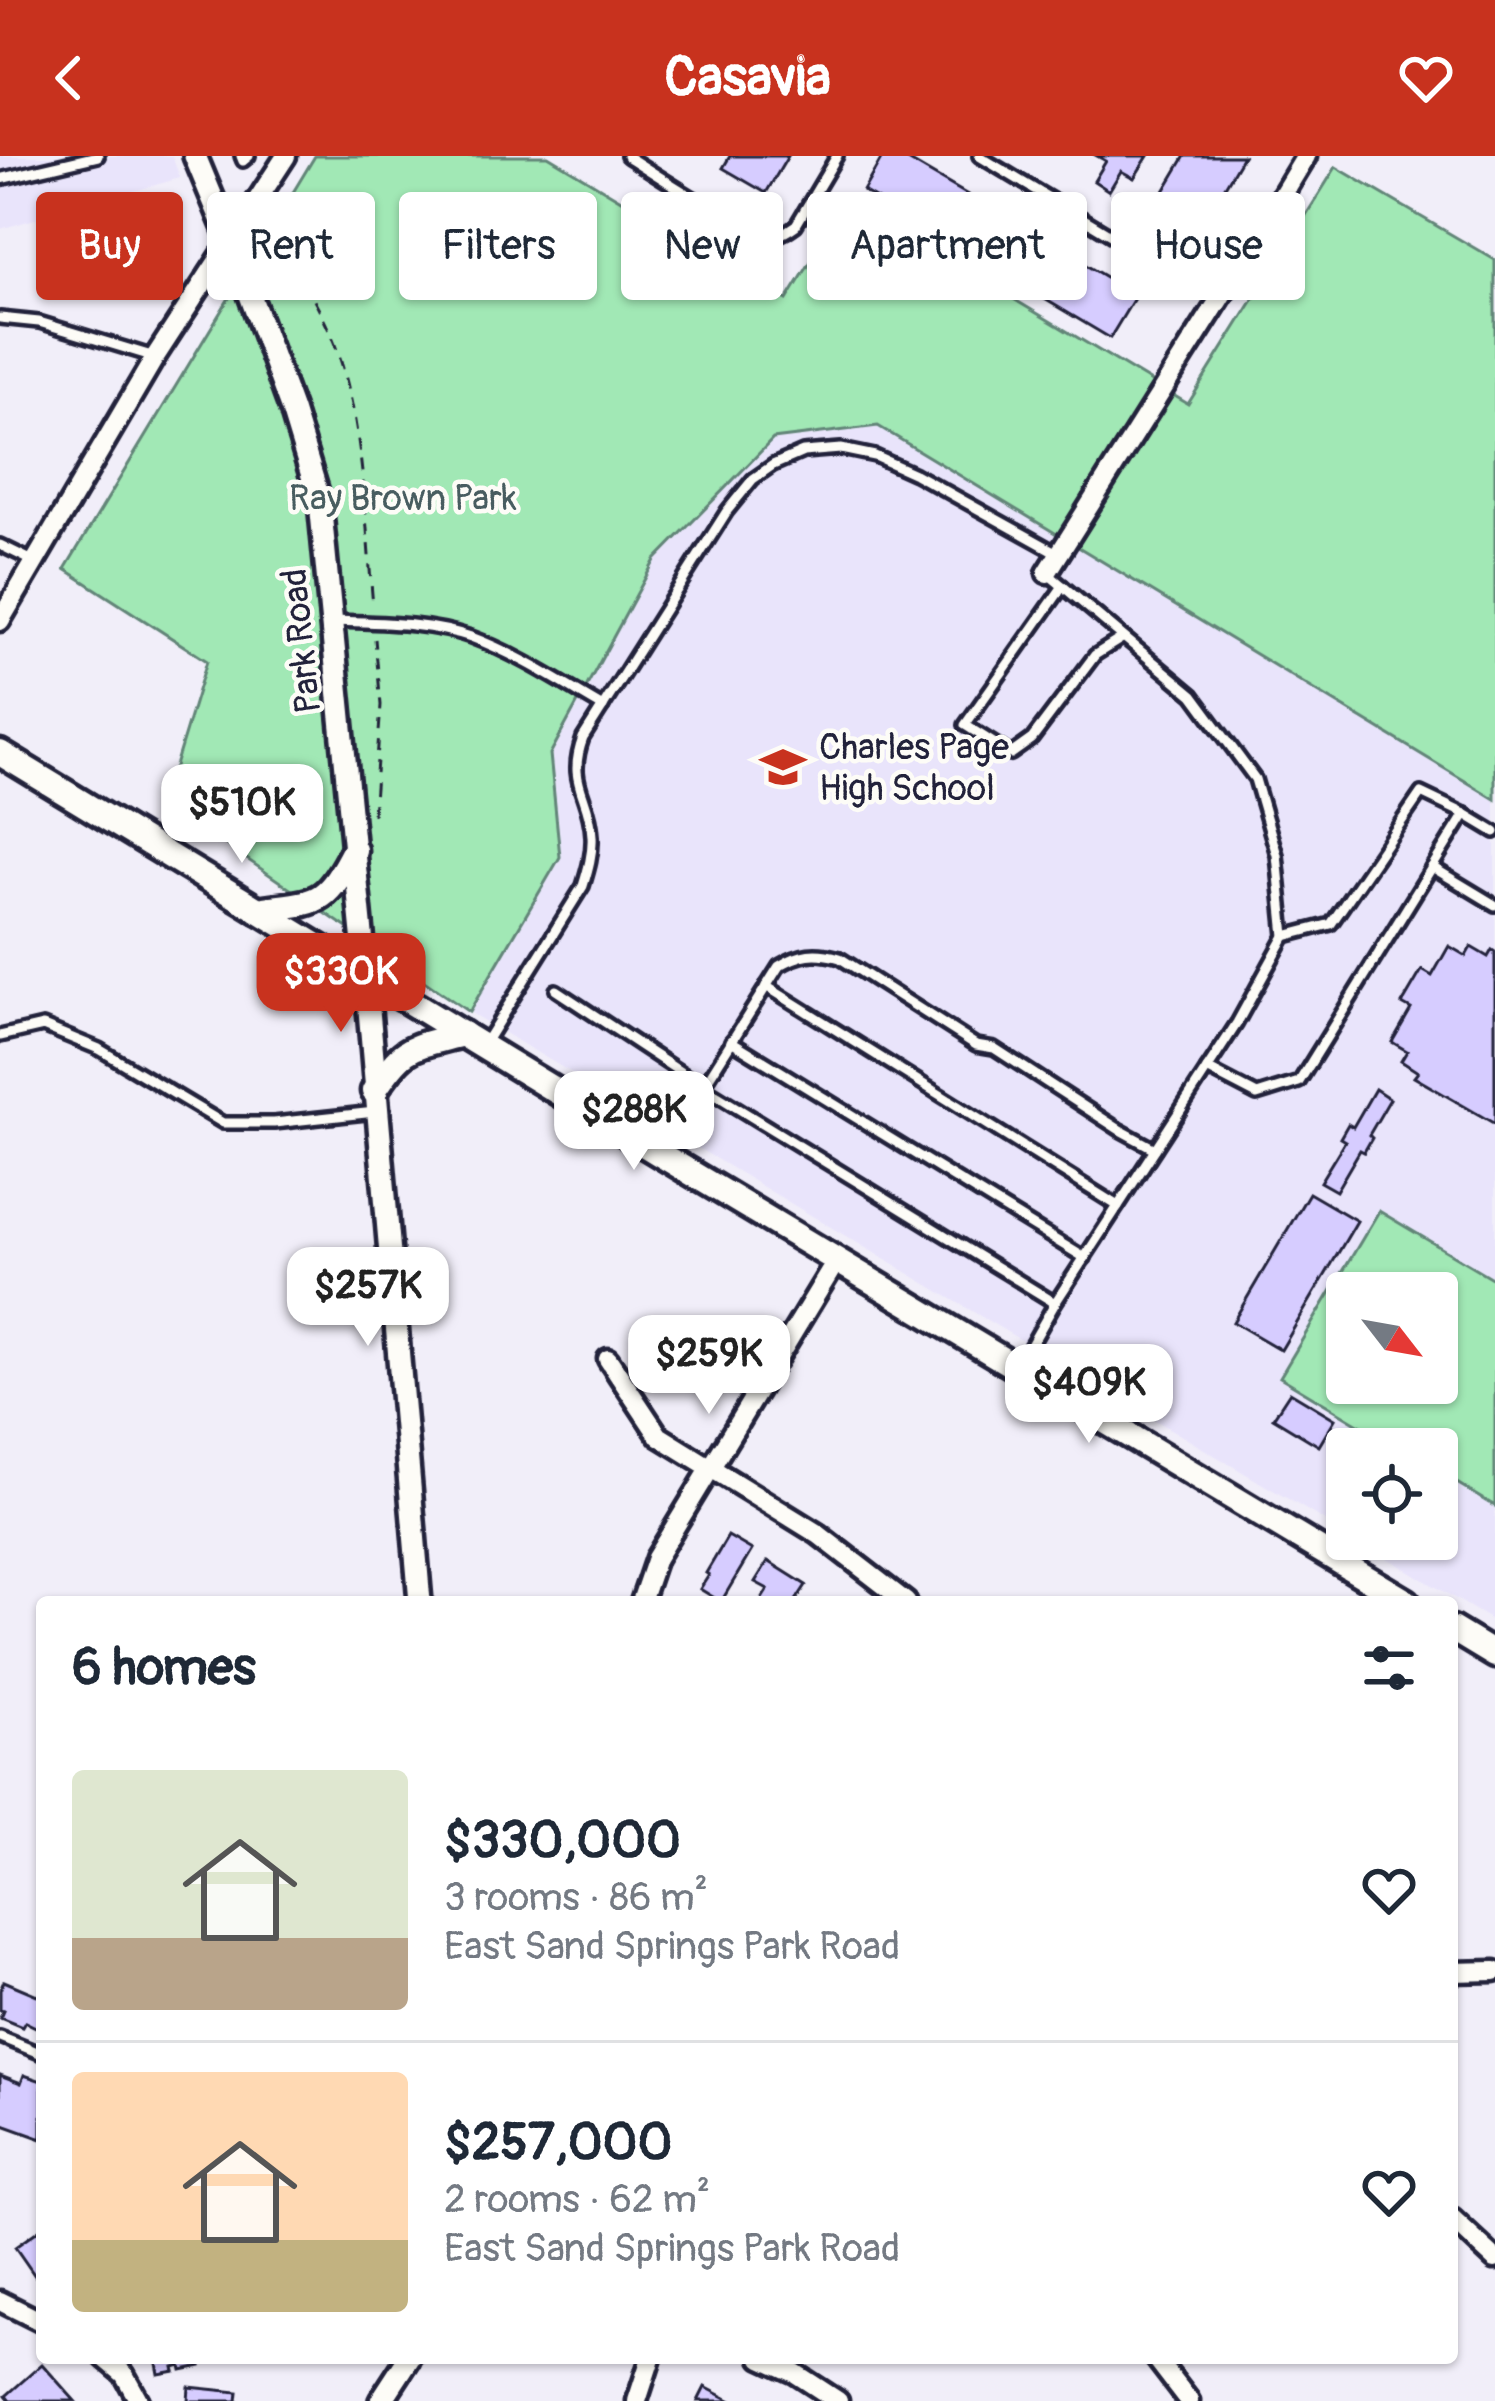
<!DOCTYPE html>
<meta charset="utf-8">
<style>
body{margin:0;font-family:Pangolin,sans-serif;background:#f2f2f3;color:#1f2937;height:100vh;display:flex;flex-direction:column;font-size:45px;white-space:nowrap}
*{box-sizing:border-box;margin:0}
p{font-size:39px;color:#747a83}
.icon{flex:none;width:66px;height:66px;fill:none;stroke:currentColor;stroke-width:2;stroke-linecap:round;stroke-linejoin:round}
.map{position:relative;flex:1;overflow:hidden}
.sheet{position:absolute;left:36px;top:1440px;width:1422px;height:768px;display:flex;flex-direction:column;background:#fff;border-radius:12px;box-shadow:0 3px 9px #0004}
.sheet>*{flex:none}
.hud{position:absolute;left:36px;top:36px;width:1425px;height:108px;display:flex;gap:24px}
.needle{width:78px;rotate:121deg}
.tools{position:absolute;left:1326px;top:1116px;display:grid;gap:24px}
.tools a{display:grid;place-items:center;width:132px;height:132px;border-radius:12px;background:#fff;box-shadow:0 3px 9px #0004;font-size:60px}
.price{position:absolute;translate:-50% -102px;padding:0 27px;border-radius:24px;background:#fff;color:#222;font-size:39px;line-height:78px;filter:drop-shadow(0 3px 6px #0008)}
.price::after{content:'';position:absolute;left:50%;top:72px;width:36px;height:27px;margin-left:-18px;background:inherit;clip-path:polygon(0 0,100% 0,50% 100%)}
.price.active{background:#c8321e;color:#fff}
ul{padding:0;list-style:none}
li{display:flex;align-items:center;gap:36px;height:300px;padding:0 36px}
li+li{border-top:3px solid #e0e1e3}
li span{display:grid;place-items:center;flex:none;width:336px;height:240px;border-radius:12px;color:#555}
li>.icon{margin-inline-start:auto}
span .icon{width:144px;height:144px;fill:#fffc;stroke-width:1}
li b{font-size:51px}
h2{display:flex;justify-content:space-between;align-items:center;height:144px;padding:0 36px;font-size:51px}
.chip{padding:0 42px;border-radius:12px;background:#fff;box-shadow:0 3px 9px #0004;font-size:42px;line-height:108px}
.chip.active{background:#c8321e;color:#fff}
header{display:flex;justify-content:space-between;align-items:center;height:156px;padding:0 36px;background:#c8321e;color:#fff;font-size:54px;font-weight:800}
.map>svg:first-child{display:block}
</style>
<header><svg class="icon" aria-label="back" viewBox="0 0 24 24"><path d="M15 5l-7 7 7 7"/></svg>Casavia<svg class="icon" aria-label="heart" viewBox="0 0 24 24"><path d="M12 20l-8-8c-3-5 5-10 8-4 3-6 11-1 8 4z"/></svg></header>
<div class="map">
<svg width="1495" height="2245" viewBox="0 0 1495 2245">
<rect width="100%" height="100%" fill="#f1eef9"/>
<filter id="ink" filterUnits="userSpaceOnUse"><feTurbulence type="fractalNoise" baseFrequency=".00833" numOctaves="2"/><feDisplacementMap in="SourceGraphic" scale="24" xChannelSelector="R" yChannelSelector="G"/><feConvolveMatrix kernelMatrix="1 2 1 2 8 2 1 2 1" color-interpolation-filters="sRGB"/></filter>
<g filter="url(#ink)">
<g fill="#e9e4fb" fill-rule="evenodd">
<polygon points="0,0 172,0 180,22 0,73"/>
<path d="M877,270l618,373v823l-140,-83h82v-90h-90v85l-878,-522 91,-155 -10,-103 105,-194 118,-121zM1347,1137h90v90h-90z"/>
</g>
<g fill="#a1e8b5" stroke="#628578" stroke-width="3" fill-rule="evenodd">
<polygon points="315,0 548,0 787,144 849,44 1188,248 1336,11 1495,104 1495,643 878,270 773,283 655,404 550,598 560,701 469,856 164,646 207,505 65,413"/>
<path d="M1379,1055l116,69v226l-58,-35v-22h-37l-120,-72zM1347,1137h90v90h-90z"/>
</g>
<g fill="#d6ccff" stroke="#22223b" stroke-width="3">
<polygon points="730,0 788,0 766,37 723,12"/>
<polygon points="883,0 901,0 1002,59 977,102 863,35"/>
<polygon points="1097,0 1148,0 1134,22 1121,15 1109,35 1094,25 1106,5"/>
<polygon points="1185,0 1243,0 1194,83 1151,57"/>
<polygon points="1022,71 1136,139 1110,182 996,114"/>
<polygon points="1449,790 1466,800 1471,791 1488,801 1492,794 1495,796 1495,968 1414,921 1418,916 1401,905 1407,895 1392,886 1411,853 1402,848 1422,814 1432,820"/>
<polygon points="1375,933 1390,943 1369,979 1372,982 1364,996 1360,994 1336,1035 1320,1026 1345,985 1340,982 1348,968 1353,971"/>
<polygon points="1309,1037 1357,1065 1281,1194 1233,1166"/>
<polygon points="1290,1236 1335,1263 1319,1290 1273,1262"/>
<polygon points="728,1380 752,1394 721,1446 700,1433 709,1419 706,1417"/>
<polygon points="768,1405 806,1429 795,1446 760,1446 768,1433 755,1426"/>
<polygon points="4,1825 42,1841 42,1874 25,1866 22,1871 0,1862 3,1855 0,1854 0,1834"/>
<polygon points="0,1919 21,1927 24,1919 42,1925 42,1983 0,1968"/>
<polygon points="42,2072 42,2130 15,2091"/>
<polygon points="156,2202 199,2202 201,2210 182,2214 181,2209 174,2211 175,2215 159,2218"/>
<polygon points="42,2208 75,2245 10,2245 6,2240"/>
<polygon points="189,2231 238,2236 237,2245 188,2245"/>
<polygon points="705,2231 732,2245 698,2245"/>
</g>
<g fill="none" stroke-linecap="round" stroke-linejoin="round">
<g stroke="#22223b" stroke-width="18">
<g id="service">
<polyline points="241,0 243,5 249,0"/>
<path d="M627,0c22,14 124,81 143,81 9,0 19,-7 26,-12l41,-69"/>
<polyline points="979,0 1219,144"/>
<polyline points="0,23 98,0"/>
<polyline points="0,162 39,166 155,201"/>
<polyline points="0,389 35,406"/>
<polyline points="1063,430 965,569 1011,598 1032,583 1095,499 1122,482"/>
<path d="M333,465c46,2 94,1 138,16 46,17 89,45 132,70"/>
<polyline points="1465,658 1495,676"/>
<polyline points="1432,711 1495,749"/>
<polyline points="766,830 1118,1050"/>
<polyline points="556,834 703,931 660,995"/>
<polyline points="0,880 43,870 99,893 223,967 274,967 375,956"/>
<polyline points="731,885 1085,1102"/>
<path d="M483,890l100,-160c5,-16 10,-33 9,-50 -2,-42 -26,-52 -9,-98l144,-227 26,-32 20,-14 30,-13 38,-3 34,7 40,18 144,80"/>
<polyline points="1207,913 1257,939 1299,926 1465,658 1421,637 1331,768 1285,780"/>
<path d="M1055,1147l-352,-216 76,-121c22,-13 36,-15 61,-8l136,87 18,3 126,82 35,19"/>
<polyline points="1018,1212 1055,1147 1237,867 1285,780 1277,699 1255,623 1193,539 1047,417"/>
<polyline points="0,1881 42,1898"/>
</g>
</g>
<g stroke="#22223b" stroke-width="27">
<g id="minor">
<polyline points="1047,417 1219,144 1306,0"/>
<polyline points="0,465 155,201 286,0"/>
<polyline points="608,1203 659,1280 818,1378 906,1446"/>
<polyline points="641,1446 656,1402 837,1104"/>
<polyline points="1452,1816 1495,1815"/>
<polyline points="1452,2063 1495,2103"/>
<polyline points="0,2145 42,2166"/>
<polyline points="105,2202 124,2218 139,2245"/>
<polyline points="762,2202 795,2217 838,2245"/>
<polyline points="1156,2202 1189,2245"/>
<polyline points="637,2245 651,2202"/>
</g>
</g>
<g stroke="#22223b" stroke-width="30">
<g id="tertiary">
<polyline points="195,0 231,87 292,254 320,346 366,819 420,1446"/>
<polyline points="381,2245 409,2202"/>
</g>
</g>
<g stroke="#22223b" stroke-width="33">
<g id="secondary">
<polyline points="0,597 658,997 1407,1446"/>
<path d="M258,754c60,-9 66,-2 96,-60"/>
<path d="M374,935c31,-47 36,-43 89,-57"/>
<polyline points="1452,1473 1495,1499"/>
</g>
</g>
<g stroke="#22223b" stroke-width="3" stroke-dasharray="12 9" stroke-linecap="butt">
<path d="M293,108c19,32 38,64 49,101 22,71 24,165 31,241"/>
<polyline points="373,659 381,549 375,483"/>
</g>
<use href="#service" stroke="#fdfcf7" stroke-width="9"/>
<use href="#minor" stroke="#fdfcf7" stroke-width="18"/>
<use href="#tertiary" stroke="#fdfcf7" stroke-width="21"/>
<use href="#secondary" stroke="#fdfcf7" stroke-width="24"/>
</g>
</g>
<defs>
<g id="school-bare" transform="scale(3.6)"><path d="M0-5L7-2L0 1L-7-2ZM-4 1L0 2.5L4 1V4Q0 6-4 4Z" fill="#c8321e" stroke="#fdfcf7" stroke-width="2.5" paint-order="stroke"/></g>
</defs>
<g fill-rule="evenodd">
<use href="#school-bare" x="783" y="611"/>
</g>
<g text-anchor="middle" stroke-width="9" stroke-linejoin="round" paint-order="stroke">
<g font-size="36" fill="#485d60" stroke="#fdfcf7">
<text x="403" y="354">Ray Brown Park</text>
</g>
<g font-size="36" fill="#22223b" stroke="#fdfcf7">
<text transform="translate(300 485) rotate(-96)" y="13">Park Road</text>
</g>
<g font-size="36" fill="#22223b" stroke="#fdfcf7" text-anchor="start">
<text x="819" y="603">Charles Page<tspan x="819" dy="41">High School</tspan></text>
</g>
</g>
</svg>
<div class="tools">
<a><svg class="needle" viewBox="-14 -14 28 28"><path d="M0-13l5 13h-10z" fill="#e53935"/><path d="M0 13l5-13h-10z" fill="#747a83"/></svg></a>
<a><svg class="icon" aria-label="locate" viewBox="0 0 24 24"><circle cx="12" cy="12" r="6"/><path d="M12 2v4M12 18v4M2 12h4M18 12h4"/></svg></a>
</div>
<b class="price" style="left:242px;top:710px">$510K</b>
<b class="price active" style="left:341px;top:879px">$330K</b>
<b class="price" style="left:634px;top:1017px">$288K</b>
<b class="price" style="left:368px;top:1193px">$257K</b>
<b class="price" style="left:709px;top:1261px">$259K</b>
<b class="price" style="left:1089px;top:1290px">$409K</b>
<div class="hud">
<a class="chip active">Buy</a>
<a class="chip">Rent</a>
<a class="chip">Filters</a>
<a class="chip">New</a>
<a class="chip">Apartment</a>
<a class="chip">House</a>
</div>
<section class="sheet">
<h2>6 homes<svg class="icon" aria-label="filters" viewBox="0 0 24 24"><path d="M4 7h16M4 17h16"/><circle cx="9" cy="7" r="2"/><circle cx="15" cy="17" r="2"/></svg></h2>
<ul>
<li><span style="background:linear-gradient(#dfe7d0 70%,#b9a48a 0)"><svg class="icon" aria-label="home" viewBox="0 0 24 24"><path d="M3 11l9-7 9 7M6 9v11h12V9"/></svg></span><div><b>$330,000</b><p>3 rooms · 86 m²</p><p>East Sand Springs Park Road</p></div><svg class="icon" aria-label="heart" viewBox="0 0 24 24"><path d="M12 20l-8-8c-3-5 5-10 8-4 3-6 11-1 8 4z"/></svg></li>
<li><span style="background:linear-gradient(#ffd9b3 70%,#c2b280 0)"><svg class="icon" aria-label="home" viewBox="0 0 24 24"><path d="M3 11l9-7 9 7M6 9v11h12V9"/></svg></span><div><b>$257,000</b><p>2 rooms · 62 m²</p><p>East Sand Springs Park Road</p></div><svg class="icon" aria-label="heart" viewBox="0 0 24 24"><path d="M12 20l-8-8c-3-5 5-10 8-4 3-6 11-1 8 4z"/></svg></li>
</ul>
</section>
</div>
